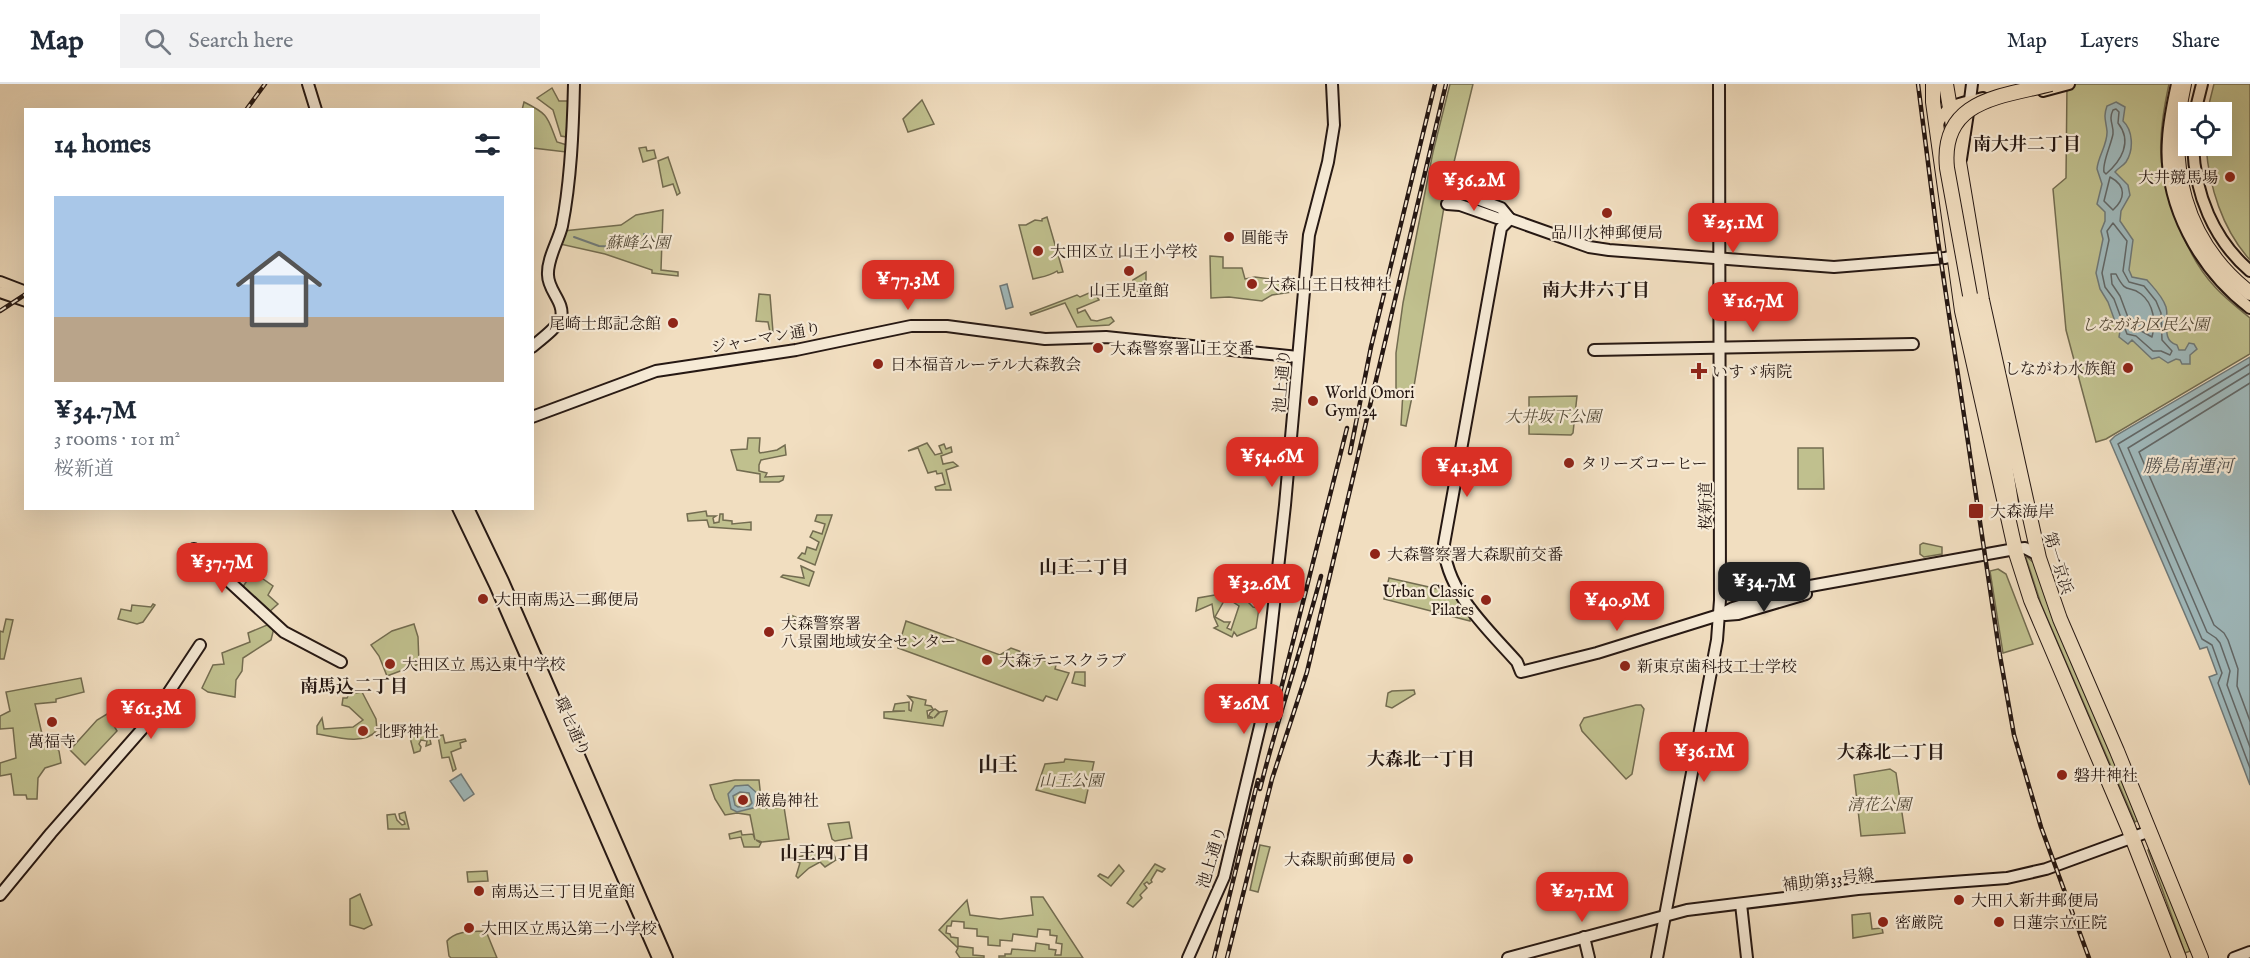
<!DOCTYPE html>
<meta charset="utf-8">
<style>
body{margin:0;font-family:"IM FELL English","Noto Serif JP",serif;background:#f2f2f3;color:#1f2937;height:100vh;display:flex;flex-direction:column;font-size:22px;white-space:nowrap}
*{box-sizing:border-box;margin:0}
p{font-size:20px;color:#747a83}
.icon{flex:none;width:33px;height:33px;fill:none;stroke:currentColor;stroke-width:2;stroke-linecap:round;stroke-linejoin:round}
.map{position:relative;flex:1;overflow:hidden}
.sheet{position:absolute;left:24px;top:24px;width:510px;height:402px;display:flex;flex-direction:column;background:#fff;border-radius:0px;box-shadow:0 6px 24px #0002}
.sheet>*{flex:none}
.fabs{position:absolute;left:2178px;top:18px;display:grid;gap:12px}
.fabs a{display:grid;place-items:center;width:54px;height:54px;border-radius:0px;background:#fff;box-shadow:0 6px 24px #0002;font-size:30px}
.price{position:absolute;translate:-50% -51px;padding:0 14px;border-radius:12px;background:#d93025;color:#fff;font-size:20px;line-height:39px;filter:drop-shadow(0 2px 3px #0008)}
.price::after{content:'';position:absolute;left:50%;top:36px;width:18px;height:14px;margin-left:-9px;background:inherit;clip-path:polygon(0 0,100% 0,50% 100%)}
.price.current{background:#222;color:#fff}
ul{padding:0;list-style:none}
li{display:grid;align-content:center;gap:12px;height:318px;padding:0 30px}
li span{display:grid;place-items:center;height:186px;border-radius:0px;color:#555}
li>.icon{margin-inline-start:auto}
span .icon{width:108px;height:108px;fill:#fffc;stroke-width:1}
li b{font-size:26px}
h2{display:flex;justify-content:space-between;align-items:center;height:72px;padding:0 30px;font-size:26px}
header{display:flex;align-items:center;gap:36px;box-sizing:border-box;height:84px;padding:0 30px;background:#fff;border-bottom:2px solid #e0e1e3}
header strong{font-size:28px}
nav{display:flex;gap:33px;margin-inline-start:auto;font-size:21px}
.search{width:420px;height:54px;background:#f2f2f3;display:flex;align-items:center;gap:15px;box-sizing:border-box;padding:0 21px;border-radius:0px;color:#747a83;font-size:22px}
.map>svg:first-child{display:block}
</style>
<header>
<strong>Map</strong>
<div class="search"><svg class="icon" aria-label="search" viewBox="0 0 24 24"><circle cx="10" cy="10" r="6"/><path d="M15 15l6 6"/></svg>Search here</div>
<nav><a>Map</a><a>Layers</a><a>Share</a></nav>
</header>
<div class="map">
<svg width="2250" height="874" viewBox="0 0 2250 874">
<rect width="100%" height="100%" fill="#f1dec0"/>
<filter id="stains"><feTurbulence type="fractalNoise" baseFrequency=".00333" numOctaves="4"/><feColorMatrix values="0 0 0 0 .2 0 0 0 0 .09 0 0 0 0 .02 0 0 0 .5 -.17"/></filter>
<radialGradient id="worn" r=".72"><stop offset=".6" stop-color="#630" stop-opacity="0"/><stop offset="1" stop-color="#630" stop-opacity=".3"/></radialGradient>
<g fill="#c0c08e" stroke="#736c50" stroke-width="1.5" fill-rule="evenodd">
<polygon points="1450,0 1473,0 1446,111 1413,308 1406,342 1401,341 1403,307 1396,305 1396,269 1403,219 1433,68"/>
<path d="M2067,0h102c-13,60 -12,87 11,144 8,21 20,43 35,59 11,12 23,21 35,31v36l-144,85 -10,3 -30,-112 -13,-141 13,-11z"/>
<path d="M2214,0h36v176c-28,-31 -41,-74 -44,-114h16v-34h-15z"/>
<polygon points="552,4 559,17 569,17 567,53 561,52 553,26 537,14"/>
<polygon points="922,16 934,40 908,48 903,35"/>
<path d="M524,18c26,13 23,15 33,40l10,3 -1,7 -33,-4 -1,-38h-10z"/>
<polygon points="646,63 647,67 654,66 656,74 643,78 639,64"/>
<polygon points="668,73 680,109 677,111 673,100 663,103 658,77"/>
<polygon points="663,126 661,186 678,188 678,192 652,189 652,186 605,170 560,160 563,147 621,141 636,131"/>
<path d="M1047,133l16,55 -5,1 -1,-2c-7,5 -16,6 -24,8l-14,-54h7l9,-5 7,1v-2z"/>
<polygon points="1210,172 1223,173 1223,184 1242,184 1245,195 1255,193 1277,196 1279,200 1283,198 1290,200 1291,208 1272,211 1262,217 1229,213 1211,214"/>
<polygon points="1146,188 1146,207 1134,208 1133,196"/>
<polygon points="1089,209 1095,210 1099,216 1077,225 1078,229 1085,226 1091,236 1097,237 1111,233 1114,237 1109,241 1077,243 1065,219 1031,231 1030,229 1077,211 1080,213"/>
<polygon points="759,210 770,211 773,248 770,248 768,238 756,237"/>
<polygon points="1577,312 1573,349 1571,351 1529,350 1529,313"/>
<polygon points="748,354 760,354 759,367 760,369 777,366 785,361 786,371 761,376 759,381 759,387 767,389 765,393 784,392 783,396 779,398 760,398 760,390 737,386 731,366 747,365"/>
<polygon points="927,359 935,371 942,369 939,362 944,360 946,365 951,363 952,368 941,372 943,380 953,378 958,382 946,386 951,406 936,406 935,403 945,400 942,389 937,390 936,387 928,389 918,364 908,367"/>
<polygon points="1798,364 1823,364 1824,405 1798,405"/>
<polygon points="706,427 707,432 716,432 713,434 714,439 719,438 720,430 723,430 723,436 732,437 732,440 751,438 751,446 709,443 707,436 688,437 687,430"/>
<polygon points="817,431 832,431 815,481 798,474 802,469 805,470 807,463 816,466 819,458 810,453 813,447 822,450 825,440 815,437"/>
<polygon points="1923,459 1942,463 1942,470 1924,473 1920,470 1920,461"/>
<polygon points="2027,473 2035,480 2139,736 2135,738 2041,520 2026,474"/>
<polygon points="801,482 814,488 809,502 781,493 783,491 804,494"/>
<polygon points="1998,485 2006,490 2033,560 2003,569 1990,487"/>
<polygon points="253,488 273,502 268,511 278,520 269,528 242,504"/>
<polygon points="1389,494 1451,508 1470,534 1470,537 1384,515"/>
<path d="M1243,500l6,5 -2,12 6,6 6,1 -3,20 -19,8 -3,-4 -2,5 -18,-9 4,-2 -4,-9 -2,-13 -16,7 2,-13 34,-6 -1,2zM1230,512v4l9,6 -8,24 -4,-2 3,-6h-6l-9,-5 9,-16h3z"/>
<polygon points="153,520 155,521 143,538 137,540 118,535 121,525 131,527 132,521 151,523"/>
<polygon points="788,530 806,537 801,544 798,540 786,539"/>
<polygon points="6,535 13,536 4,575 0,575 0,547 3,548"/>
<polygon points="906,537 1000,571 1011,564 1056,581 1055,585 1069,589 1057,616 1046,612 1043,617 898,564"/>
<polygon points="414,540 418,553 419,580 387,592 379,572 371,561 392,547"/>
<polygon points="267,541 274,544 271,556 243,574 242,587 236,596 235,613 208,608 202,604 213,581 224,580 222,569 250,558 248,549"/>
<polygon points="1075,588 1085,588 1085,602 1072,599"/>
<polygon points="81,594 84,608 56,615 56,618 35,620 42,650 59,667 61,679 45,684 38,694 37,715 27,715 26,711 14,711 11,690 0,692 0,679 16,674 13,644 0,645 0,632 10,627 6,608"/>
<polygon points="1414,606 1415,610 1392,624 1386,622 1388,609 1392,607"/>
<path d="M362,608l14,27 1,11c-12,16 -42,7 -60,4v-8l5,-8 2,11 29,-2 10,-7 -14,-13 -7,-2 1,-7h4l2,-4z"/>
<polygon points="908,612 926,616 925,621 931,622 933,625 927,627 928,634 933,634 929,632 930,629 935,625 939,628 934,634 940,628 947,627 943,642 884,634 884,628 905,627 893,627 895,620 909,618 909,626 911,627 913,618"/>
<polygon points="1636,621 1641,621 1644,625 1632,690 1626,695 1582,647 1580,641 1584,634"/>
<polygon points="107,630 117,647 85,681 70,666 97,636"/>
<polygon points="427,642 431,660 426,662 427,657 421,656 419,660 421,663 420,667 414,669 408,646"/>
<polygon points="443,651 445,659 465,655 466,657 460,659 461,664 451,668 456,685 453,687 449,673 442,674 438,652"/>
<polygon points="1065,675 1094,678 1085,719 1036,706 1045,680 1064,678"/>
<polygon points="1890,685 1896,689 1905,749 1861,752 1854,691"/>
<polygon points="735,696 759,696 762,724 784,723 789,755 762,758 756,756 761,759 759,763 744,763 741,753 730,755 729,750 741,747 742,751 753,750 755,756 750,731 737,729 725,731 715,715 710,701"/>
<polygon points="405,728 409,745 388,745 387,731 395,730 397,736 402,741 405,740 404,737 400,735 399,730"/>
<polygon points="849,738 852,754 835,757 832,755 828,740"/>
<polygon points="1260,761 1270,763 1258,808 1250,806"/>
<polygon points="2152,764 2190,867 2185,869 2148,766"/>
<polygon points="832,765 836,776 825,783 820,778 809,784 798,794 796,792 800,779 790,775"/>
<polygon points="1155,780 1165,785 1162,788 1157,786 1151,796 1152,798 1149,800 1147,798 1144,800 1147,804 1140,811 1142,814 1133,823 1127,819"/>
<polygon points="1119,781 1124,787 1111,802 1098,792 1100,790 1108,794"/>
<polygon points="487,787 488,797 468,798 467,788"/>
<polygon points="360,810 372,841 364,845 350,841 350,815"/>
<polygon points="1031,813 1043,813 1083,874 999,874 999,872 1005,872 1005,870 1011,870 1012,865 1035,867 1036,859 1049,861 1049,865 1056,866 1055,871 1061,871 1062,860 1056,859 1057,852 1050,851 1050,846 1038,845 1037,853 1013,850 1012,857 1000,856 1000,862 988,861 988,853 977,852 977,845 964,844 964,838 952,837 951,842 947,842 946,849 950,850 951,853 958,854 958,862 973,864 973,871 984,872 984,874 960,874 956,868 958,864 939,846 967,816 970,831 1000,835 1033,831"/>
<polygon points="1870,829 1872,845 1882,844 1883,849 1853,854 1852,831"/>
<path d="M486,847l11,27h-46l-2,-2 -2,-15c9,-11 26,-9 39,-10z"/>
</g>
<g fill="#9fb9bc" stroke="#6f7978" stroke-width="1.5" fill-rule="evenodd">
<path d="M2116,18l9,5 -2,14c10,9 11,29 3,41 -3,4 -8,6 -11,10l13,13 2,10 -9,16 -1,10 13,19 -4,30 3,7 15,3c7,8 16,17 19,27 4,14 -6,33 11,38l2,5h6l4,-7 5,1 3,5 -7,6v9h-8l-2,-4 -4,-1 -8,4 -9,-6 -7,2 -20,-19 -4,4 -9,-7 1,-6 -3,-4 -9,-25 -8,-13 -4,-16 7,-34 -2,-8 4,-10v-9l-8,-8 5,-20 -5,-15c1,-13 11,-25 10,-38 -1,-10 -4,-14 0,-25z"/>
<polygon points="1007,200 1013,223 1006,225 1000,202"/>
<polygon points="2250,273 2250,701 2209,593 2217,590 2207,563 2200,565 2110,357 2115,352"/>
<polygon points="461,690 474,710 464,717 450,697"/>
<path d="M748,701l10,9 1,10 -6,4 -16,4 -6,-3 -3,-15 7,-8zM740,708l9,1 3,10 -3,3 -11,1 -3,-2 -2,-9z"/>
</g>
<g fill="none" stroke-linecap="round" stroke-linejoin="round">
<g stroke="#626868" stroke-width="1.5">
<path d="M2116,25l3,3 -1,11c15,19 3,38 -12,51l-2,-2c-2,-9 7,-27 9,-38 1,-9 -5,-14 0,-24z"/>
<path d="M2110,93c17,9 15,22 3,33l-9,-9z"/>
<polygon points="2113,139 2127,157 2123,187 2129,198 2144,202 2156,217 2161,229 2162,256 2172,267 2170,271 2161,267 2153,267 2136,252 2127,250 2114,215 2105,203 2102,189 2109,156 2107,147"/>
<path d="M2111,190h5c11,22 12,10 25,20 13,10 15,29 11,43l-18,-10 -5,-7 -9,-24 -8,-12z"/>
<polyline points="2250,280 2118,360 2202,555 2212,561 2222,589 2218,599 2250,684"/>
<polyline points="2250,289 2128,364 2207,548 2216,554 2220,559 2230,587 2227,601 2250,663"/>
<polyline points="2250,299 2139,368 2214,541 2224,549 2228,556 2238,585 2237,602 2250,637"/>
</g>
<g stroke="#6f7978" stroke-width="2">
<polyline points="574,153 599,162 618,163"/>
<polyline points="628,162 635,158 636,161 644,159 648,150 644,150"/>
</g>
<g stroke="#261813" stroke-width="14">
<g id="secondary">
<polyline points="308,0 316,26"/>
<polyline points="1969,24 1972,0"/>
<polyline points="1451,105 1501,124 1510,135"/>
<polyline points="1447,120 1460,121 1497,134 1510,135 1589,163 1609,166 1834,183 1945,174 1960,170"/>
<path d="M1510,135l-9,9 -57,316c1,47 44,85 73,118l4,10 76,-19 122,-38 14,-7 66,-20 216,-39 10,-1 13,7"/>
<path d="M532,263c7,-6 27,-21 29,-29 4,-16 -13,-27 -13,-43 -1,-16 10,-33 14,-49 9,-46 11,-95 12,-142"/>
<polyline points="1594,266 1913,260"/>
<polyline points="532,333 656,287 796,266 911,242 947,242 1045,255 1106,253 1298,273"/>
<polyline points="194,465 284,548 341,578"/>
<polyline points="1725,531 1738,530 1806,510"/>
<polyline points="0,811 51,749 151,635 200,561"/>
<polyline points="1741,820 1747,874"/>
<polyline points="1584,853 1589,874"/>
<polyline points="1188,874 1224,793 1261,638 1285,421 1309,151 1328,78 1334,41 1332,0"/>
<polyline points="1508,874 1687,826 1858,805 2007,794 2046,785 2150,747"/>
<polyline points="1657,874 1717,556 1720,516 1719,0"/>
<polyline points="2234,874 2250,868"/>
</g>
</g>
<g stroke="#261813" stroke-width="14">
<g id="primary">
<path d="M2177,0c-4,18 -8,36 -9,55 -5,65 31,130 82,169"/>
<polyline points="2043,7 2069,0"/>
<polyline points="2195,28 2202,0"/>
<path d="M1937,43c8,-25 24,-23 46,-29"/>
<path d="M2193,62c2,48 20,93 57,125"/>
<polyline points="1961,75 1968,29"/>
<polyline points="0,198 26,208"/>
<polyline points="0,208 26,217"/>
<polyline points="458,424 495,501 658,874"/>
<polyline points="468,424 503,497 667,874"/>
</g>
</g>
<g stroke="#261813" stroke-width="16">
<g id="highway">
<polyline points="1933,0 1933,18 1962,227 2016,469 2031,516 2128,743 2179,874"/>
<polyline points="1946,0 1982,216 2039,474 2060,535 2117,667 2201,874"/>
<path d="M2184,0c-18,80 -1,157 66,209"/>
<polyline points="1970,211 1988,301"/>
<polyline points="1988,294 1996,324 2012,425"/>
</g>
</g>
<use href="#secondary" stroke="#f6ead6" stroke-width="10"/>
<use href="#primary" stroke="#f1dec0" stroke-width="10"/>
<use href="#highway" stroke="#f1dec0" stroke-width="14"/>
<g stroke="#261813" stroke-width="4.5">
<g id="rail">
<polyline points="1918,0 1938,157 2000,572 2014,651 2041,743 2089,874"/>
<polyline points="246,26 265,0"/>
<polyline points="0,227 26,210"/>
<polyline points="1350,369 1371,263 1435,0"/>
<polyline points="1280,609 1347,344"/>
<path d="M1260,705c18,-72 42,-142 61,-213"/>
<polyline points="1214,874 1258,696"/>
<polyline points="1227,874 1272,695 1307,588 1446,0"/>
</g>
</g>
<use href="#rail" stroke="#f6ead6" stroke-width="2" stroke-dasharray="7" stroke-linecap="butt"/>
<g stroke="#261813" stroke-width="16" stroke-linecap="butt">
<path id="highway-bridge" d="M1970,211l-23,-127c-7,-69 54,-71 104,-84"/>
</g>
<use href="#highway-bridge" stroke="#f1dec0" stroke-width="14"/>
</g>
<g fill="#8f2418" stroke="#f6ead6" stroke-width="2">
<circle cx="2230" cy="93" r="6"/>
<circle cx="1607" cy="129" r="6"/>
<circle cx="1229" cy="153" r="6"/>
<circle cx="1038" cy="167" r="6"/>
<circle cx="1129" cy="187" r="6"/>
<circle cx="1252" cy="200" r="6"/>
<circle cx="673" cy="239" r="6"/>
<circle cx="1098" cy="264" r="6"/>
<circle cx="878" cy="280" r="6"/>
<circle cx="2128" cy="284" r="6"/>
<path d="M1696 278h6v6h6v6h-6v6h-6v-6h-6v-6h6z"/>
<circle cx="1313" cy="317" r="6"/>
<circle cx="1569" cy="379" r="6"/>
<rect x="1968" y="419" width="16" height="16" rx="3"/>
<circle cx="1375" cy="470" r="6"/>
<circle cx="483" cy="515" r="6"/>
<circle cx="1486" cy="516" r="6"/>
<circle cx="769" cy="548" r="6"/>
<circle cx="987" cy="576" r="6"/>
<circle cx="390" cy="580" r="6"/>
<circle cx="1625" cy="582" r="6"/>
<circle cx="52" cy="638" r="6"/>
<circle cx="363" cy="647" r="6"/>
<circle cx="2062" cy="691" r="6"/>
<circle cx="743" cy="716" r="6"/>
<circle cx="1408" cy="775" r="6"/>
<circle cx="479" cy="807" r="6"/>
<circle cx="1959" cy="816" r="6"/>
<circle cx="1883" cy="838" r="6"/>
<circle cx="1999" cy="838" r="6"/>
<circle cx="469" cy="844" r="6"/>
</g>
<g text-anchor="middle" stroke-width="4.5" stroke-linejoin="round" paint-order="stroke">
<g font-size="16" fill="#261813" stroke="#f6ead6" text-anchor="start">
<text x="2218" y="99" text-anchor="end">大井競馬場</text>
<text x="1607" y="154" text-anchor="middle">品川水神郵便局</text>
<text x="1241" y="159">圓能寺</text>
<text x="1050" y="173">大田区立 山王小学校</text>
<text x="1264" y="206">大森山王日枝神社</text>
<text x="1129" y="212" text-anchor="middle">山王児童館</text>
<text x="661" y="245" text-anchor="end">尾崎士郎記念館</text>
<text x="1110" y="270">大森警察署山王交番</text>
<text x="890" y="286">日本福音ルーテル大森教会</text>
<text x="2116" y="290" text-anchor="end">しながわ水族館</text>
<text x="1712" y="293">いすゞ病院</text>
<text x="1325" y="314">World Omori<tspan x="1325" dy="18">Gym 24</tspan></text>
<text x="1581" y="385">タリーズコーヒー</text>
<text x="1990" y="433">大森海岸</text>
<text x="1387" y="476">大森警察署大森駅前交番</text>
<text x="1474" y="513" text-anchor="end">Urban Classic<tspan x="1474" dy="18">Pilates</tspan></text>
<text x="495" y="521">大田南馬込二郵便局</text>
<text x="781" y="545">大森警察署<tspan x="781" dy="18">八景園地域安全センター</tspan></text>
<text x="999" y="582">大森テニスクラブ</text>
<text x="402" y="586">大田区立 馬込東中学校</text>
<text x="1637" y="588">新東京歯科技工士学校</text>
<text x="375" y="653">北野神社</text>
<text x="52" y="663" text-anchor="middle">萬福寺</text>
<text x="2074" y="697">磐井神社</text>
<text x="755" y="722">厳島神社</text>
<text x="1396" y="781" text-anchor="end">大森駅前郵便局</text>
<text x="491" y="813">南馬込三丁目児童館</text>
<text x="1971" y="822">大田入新井郵便局</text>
<text x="1895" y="844">密厳院</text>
<text x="2011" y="844">日蓮宗立正院</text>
<text x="481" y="850">大田区立馬込第二小学校</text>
</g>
<g font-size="16" font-style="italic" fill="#544a38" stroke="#f6ead6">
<text x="638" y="164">蘇峰公園</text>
<text x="2145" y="246">しながわ区民公園</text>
<text x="1553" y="338">大井坂下公園</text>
<text x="1071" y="702">山王公園</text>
<text x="1879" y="726">清花公園</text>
</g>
<g font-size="16" fill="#261813" stroke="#f6ead6">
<text transform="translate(766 253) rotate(-10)" y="6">ジャーマン通り</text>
<text transform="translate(1281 297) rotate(-85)" y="6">池上通り</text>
<text transform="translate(1705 422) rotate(-90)" y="6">桜新道</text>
<text transform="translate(2059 479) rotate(73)" y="6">第一京浜</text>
<text transform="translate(573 642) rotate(66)" y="6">環七通り</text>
<text transform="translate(1211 773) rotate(-73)" y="6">池上通り</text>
<text transform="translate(1828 795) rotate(-7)" y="6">補助第33号線</text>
</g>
<g font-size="18" font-weight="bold" fill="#261813" stroke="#f6ead6">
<text x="2027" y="66">南大井二丁目</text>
<text x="1596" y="212">南大井六丁目</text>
<text x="1084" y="489">山王二丁目</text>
<text x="354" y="608">南馬込二丁目</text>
<text x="1891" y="674">大森北二丁目</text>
<text x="1421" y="681">大森北一丁目</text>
<text x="825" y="775">山王四丁目</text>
</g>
<g font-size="18" font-style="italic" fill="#50504e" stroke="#f6ead6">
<text x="2188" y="388">勝島南運河</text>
</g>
<g font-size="20" font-weight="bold" fill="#261813" stroke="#f6ead6">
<text x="998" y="687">山王</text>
</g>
</g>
<rect width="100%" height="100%" filter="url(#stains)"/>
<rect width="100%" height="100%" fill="url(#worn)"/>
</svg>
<div class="fabs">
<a><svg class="icon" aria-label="locate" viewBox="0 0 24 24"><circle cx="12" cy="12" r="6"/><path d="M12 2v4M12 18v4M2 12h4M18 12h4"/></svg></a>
</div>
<b class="price" style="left:1474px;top:128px">¥36.2M</b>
<b class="price" style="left:1733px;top:170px">¥25.1M</b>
<b class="price" style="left:908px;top:227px">¥77.3M</b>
<b class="price" style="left:1753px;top:249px">¥16.7M</b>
<b class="price" style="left:1272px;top:404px">¥54.6M</b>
<b class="price" style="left:1467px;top:414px">¥41.3M</b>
<b class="price" style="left:222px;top:510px">¥37.7M</b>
<b class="price current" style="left:1764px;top:529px">¥34.7M</b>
<b class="price" style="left:1259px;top:531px">¥32.6M</b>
<b class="price" style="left:1617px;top:548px">¥40.9M</b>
<b class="price" style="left:1244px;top:651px">¥26M</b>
<b class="price" style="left:151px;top:656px">¥61.3M</b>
<b class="price" style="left:1704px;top:699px">¥36.1M</b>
<b class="price" style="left:1582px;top:839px">¥27.1M</b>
<section class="sheet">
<h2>14 homes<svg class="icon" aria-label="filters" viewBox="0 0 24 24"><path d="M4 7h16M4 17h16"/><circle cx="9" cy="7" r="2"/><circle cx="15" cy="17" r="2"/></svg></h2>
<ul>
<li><span style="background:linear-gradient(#a9c7e8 65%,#b9a48a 0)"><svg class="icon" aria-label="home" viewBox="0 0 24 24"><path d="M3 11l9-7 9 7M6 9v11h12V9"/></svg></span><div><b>¥34.7M</b><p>3 rooms · 101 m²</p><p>桜新道</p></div></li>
</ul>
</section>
</div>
